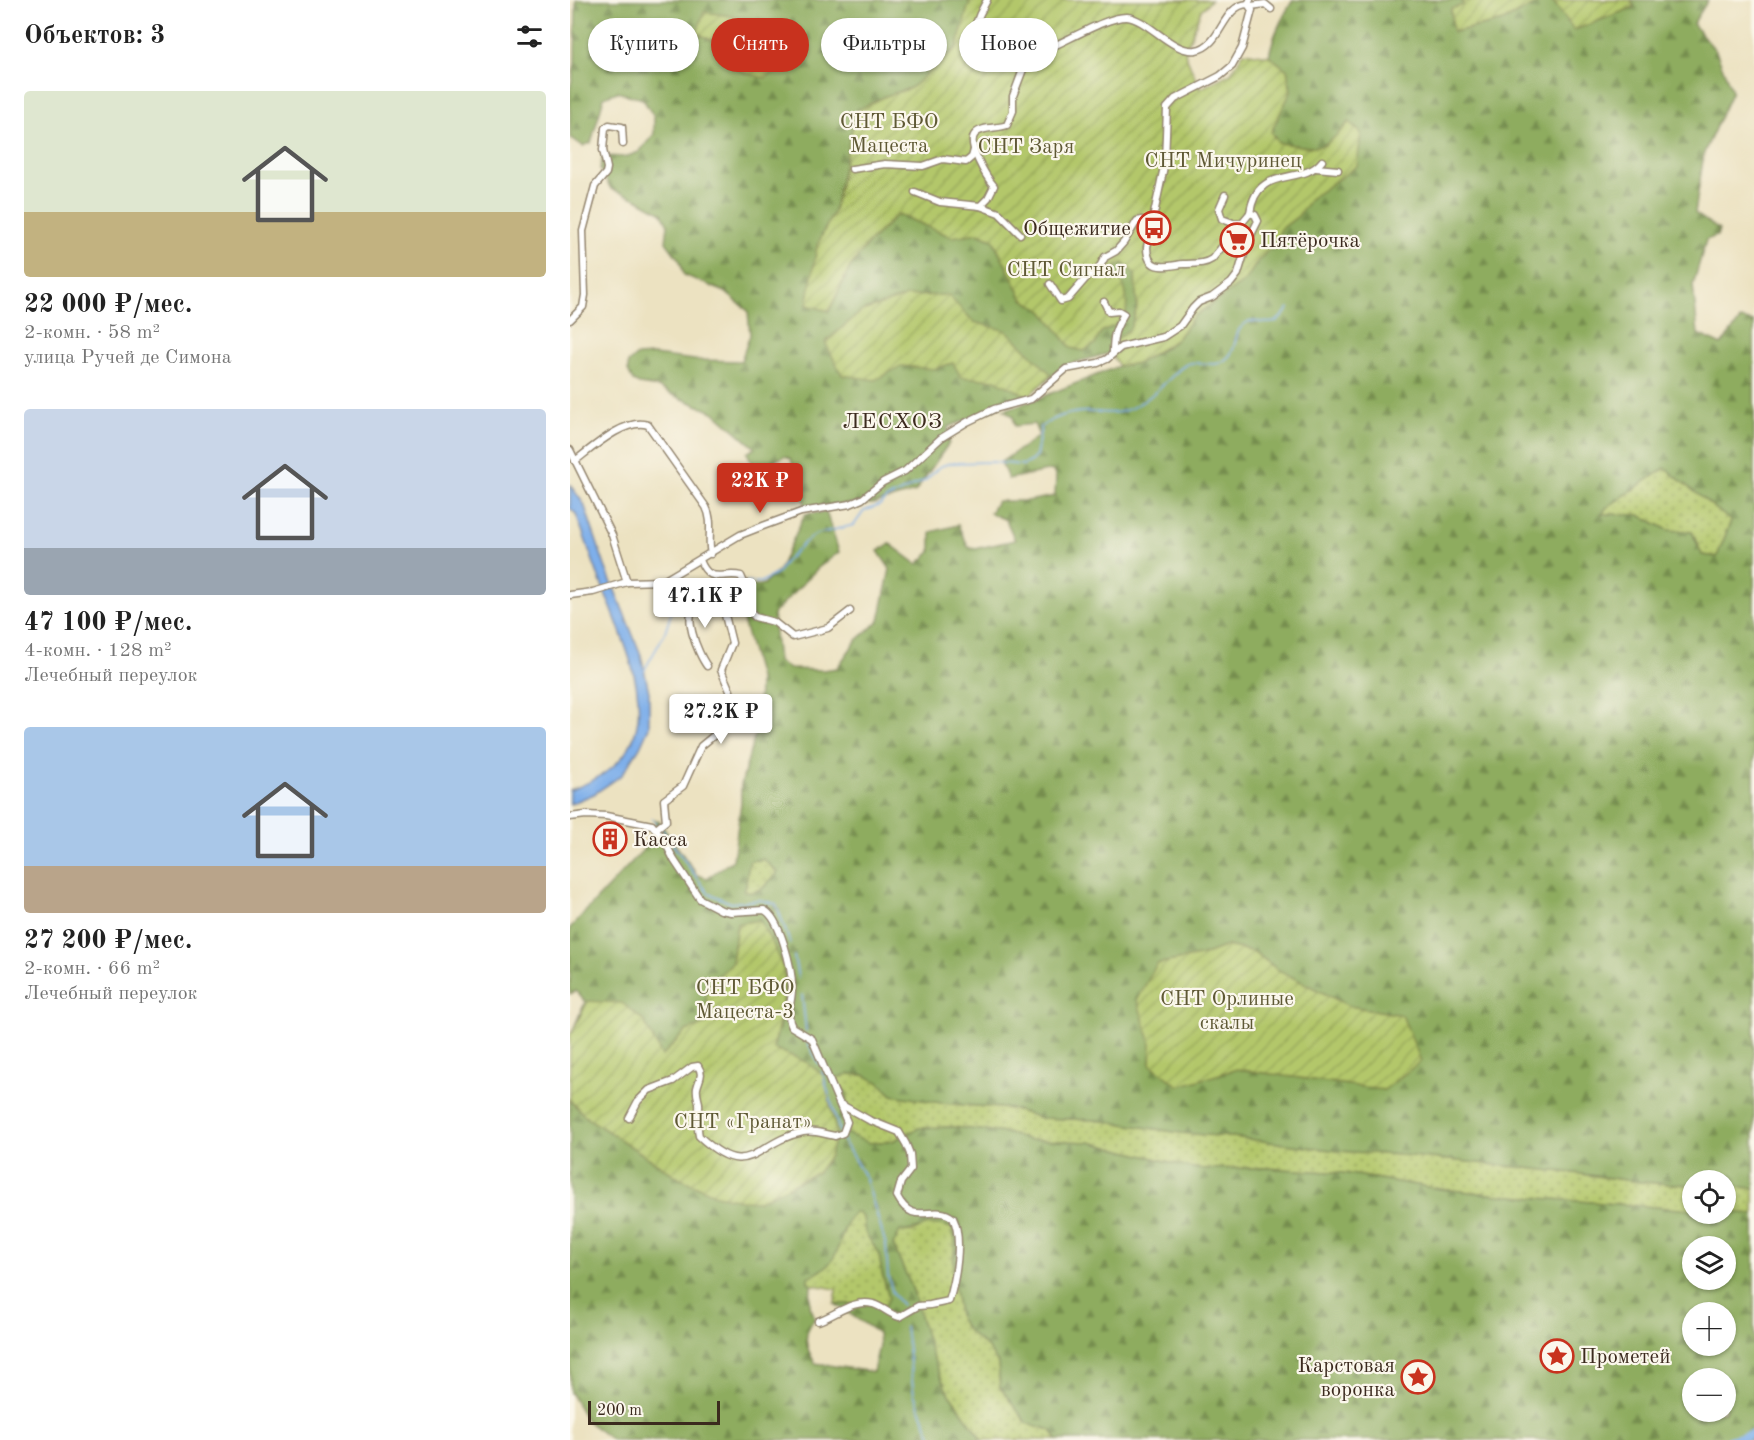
<!DOCTYPE html>
<html lang="ru">
<meta charset="utf-8">
<style>
body{margin:0;font-family:"Old Standard TT",serif;background:#f6f6f6;color:#222;height:100vh;display:flex;flex-direction:column;font-size:22px;white-space:nowrap}
*{box-sizing:border-box;margin:0}
p{font-size:20px;color:#767676}
.icon{flex:none;width:33px;height:33px;fill:none;stroke:currentColor;stroke-width:2;stroke-linecap:round;stroke-linejoin:round}
.map{position:relative;flex:1;overflow:hidden}
.side{display:flex;flex-direction:column;background:#fff;width:570px}
.side>*{flex:none}
.banner{position:absolute;left:18px;top:18px;width:570px;height:54px;display:flex;gap:12px}
.buttons{position:absolute;left:1112px;top:1170px;display:grid;gap:12px}
.buttons a{display:grid;place-items:center;width:54px;height:54px;border-radius:50%;background:#fff;box-shadow:0 2px 4px #0004;font-size:30px}
.scale{position:absolute;left:18px;bottom:15px;width:132px;box-sizing:border-box;padding-left:6px;border:3px solid #3b2a1e;border-top:0;font-size:16px;line-height:21px;white-space:nowrap;color:#3b2a1e;-webkit-text-stroke:4px #fbf7ec;paint-order:stroke}
.price{position:absolute;translate:-50% -51px;padding:0 14px;border-radius:6px;background:#fff;color:#222;font-size:20px;line-height:39px;filter:drop-shadow(0 2px 3px #0008)}
.price::after{content:'';position:absolute;left:50%;top:36px;width:18px;height:14px;margin-left:-9px;background:inherit;clip-path:polygon(0 0,100% 0,50% 100%)}
.price.on{background:#c8321e;color:#fff}
ul{padding:0;list-style:none}
li{display:grid;align-content:center;gap:12px;height:318px;padding:0 24px}
li span{display:grid;place-items:center;height:186px;border-radius:6px;color:#555}
li>.icon{margin-inline-start:auto}
span .icon{width:108px;height:108px;fill:#fffc;stroke-width:1}
li b{font-size:26px}
h2{display:flex;justify-content:space-between;align-items:center;height:72px;padding:0 24px;font-size:26px}
.chip{padding:0 21px;border-radius:27px;background:#fff;box-shadow:0 2px 4px #0004;font-size:21px;line-height:54px}
.chip.on{background:#c8321e;color:#fff}
main{display:flex;flex:1;min-height:0}
.map>svg:first-child{display:block}
</style>
<main>
<section class="side">
<h2>Объектов: 3<svg class="icon" aria-label="filters" viewBox="0 0 24 24"><path d="M4 7h16M4 17h16"/><circle cx="9" cy="7" r="2"/><circle cx="15" cy="17" r="2"/></svg></h2>
<ul>
<li><span style="background:linear-gradient(#dfe7d0 65%,#c2b280 0)"><svg class="icon" aria-label="home" viewBox="0 0 24 24"><path d="M3 11l9-7 9 7M6 9v11h12V9"/></svg></span><div><b>22 000 ₽/мес.</b><p>2-комн. · 58 m²</p><p>улица Ручей де Симона</p></div></li>
<li><span style="background:linear-gradient(#c9d6e8 75%,#9aa5b1 0)"><svg class="icon" aria-label="home" viewBox="0 0 24 24"><path d="M3 11l9-7 9 7M6 9v11h12V9"/></svg></span><div><b>47 100 ₽/мес.</b><p>4-комн. · 128 m²</p><p>Лечебный переулок</p></div></li>
<li><span style="background:linear-gradient(#a9c7e8 75%,#b9a48a 0)"><svg class="icon" aria-label="home" viewBox="0 0 24 24"><path d="M3 11l9-7 9 7M6 9v11h12V9"/></svg></span><div><b>27 200 ₽/мес.</b><p>2-комн. · 66 m²</p><p>Лечебный переулок</p></div></li>
</ul>
</section>
<div class="map">
<svg width="1184" height="1440" viewBox="0 0 1184 1440">
<defs>
<pattern id="grass-dots" width="8" height="8" patternUnits="userSpaceOnUse" patternTransform="scale(1.5)"><rect width="8" height="8" fill="#b3c76b"/><path d="M2 2h.1M6 6h.1" fill="none" stroke="#93a257" stroke-width="1.8" stroke-linecap="round"/></pattern>
<pattern id="forest-firs" width="22" height="20" patternUnits="userSpaceOnUse" patternTransform="scale(1.5)"><rect width="22" height="20" fill="#8eac5f"/><path d="M5 1l3.5 6h-7zM16 11l3.5 6h-7z" fill="#758c4e"/></pattern>
<pattern id="garden-furrows" width="10" height="10" patternUnits="userSpaceOnUse" patternTransform="scale(1.5)"><rect width="10" height="10" fill="#b3c76b"/><path d="M-1 1l2-2M0 10L10 0M9 11l2-2" fill="none" stroke="#93a257"/></pattern>
</defs>
<rect width="100%" height="100%" fill="#fbf7ec"/>
<filter id="ink" filterUnits="userSpaceOnUse"><feTurbulence type="fractalNoise" baseFrequency=".0167" numOctaves="2"/><feDisplacementMap in="SourceGraphic" scale="12" xChannelSelector="R" yChannelSelector="G"/><feConvolveMatrix kernelMatrix="1 2 1 2 8 2 1 2 1" color-interpolation-filters="sRGB"/></filter>
<filter id="wash" filterUnits="userSpaceOnUse"><feTurbulence type="fractalNoise" baseFrequency=".008" numOctaves="4" result="noise"/><feDisplacementMap in="SourceGraphic" scale="24" xChannelSelector="R" yChannelSelector="G"/><feGaussianBlur stdDeviation="1.35" result="paint"/><feColorMatrix in="noise" values="0 0 0 0 0 0 0 0 0 0 0 0 0 0 0 0 0 1.4 0 .05"/><feComposite in="paint" operator="in"/></filter>
<g filter="url(#wash)">
<rect width="100%" height="100%" fill="#ece2c1"/>
<g fill="url(#grass-dots)" stroke="#777844" stroke-width="1.5">
<polygon points="1095,468 1161,521 1147,557 1132,555 1122,532 1098,530 1069,515 1032,514 1036,508"/>
<path d="M193,859l15,14 -15,15 -12,5 -7,-2c4,-10 1,-20 6,-30z"/>
<polygon points="279,1074 294,1075 309,1082 322,1095 372,1103 443,1109 471,1118 527,1120 611,1133 663,1137 769,1151 832,1155 1004,1173 1070,1182 1122,1185 1122,1210 929,1195 870,1189 773,1173 695,1168 627,1169 519,1142 459,1140 436,1133 383,1127 349,1128 323,1141 299,1143 186,1266 67,1210 268,1084 266,1077"/>
<polygon points="1155,1186 1184,1188 1184,1214 1155,1212"/>
<path d="M284,1212h4l5,5 2,15 14,22 3,19 7,25 -4,8 -8,-2h-42l1,-15 -28,-5 -1,-7c40,-15 26,-39 47,-65z"/>
<polygon points="357,1224 370,1224 382,1228 385,1240 383,1278 390,1319 398,1331 418,1348 428,1363 430,1387 457,1423 481,1430 487,1440 412,1440 376,1389 360,1351 342,1288 323,1245 329,1231 342,1232"/>
</g>
<g fill="url(#forest-firs)" stroke="#646b3e" stroke-width="1.5" fill-rule="evenodd">
<polygon points="6,0 400,0 387,47 341,88 316,96 286,111 264,211 247,246 259,311 280,267 297,245 327,214 382,237 408,233 423,240 453,299 473,311 501,348 514,351 525,344 531,332 550,323 551,281 545,275 545,268 552,262 565,274 567,308 560,329 546,340 540,353 492,366 483,376 453,397 378,427 379,443 345,492 302,504 287,503 236,508 221,459 215,456 186,469 177,453 185,448 145,413 99,393 88,387 69,384 63,381 58,371 58,363 66,356 84,355 125,360 171,361 180,335 178,311 155,292 114,275 110,261 96,242 98,225 92,213 67,199 41,189 30,169 33,156 55,157 69,152 84,134 84,117 73,99 47,92 34,97 21,143 13,146 0,137 0,90 5,63"/>
<path d="M723,0h169l1,5 -12,5 3,22 49,-11 40,-21h9l22,30 60,-23 -3,-7h77l-15,24 23,27 16,40 -28,62 -9,60 24,17 -2,6 -11,4 -13,45 5,49 23,11 20,-26 13,3v866l-29,-2v-6h-33v5l-51,-3 -67,-9 -172,-18 -63,-4 -106,-14 -52,-4 -84,-13 -56,-2 -28,-9 -71,-6 -50,-8 -13,-13 -15,-7 -15,-1 -13,4 2,6 9,9 -2,40 24,10 24,-2 26,-13 34,-1 53,6 23,7 60,2 108,27 68,-1 78,5 97,16 59,6 193,15v4l33,-2 29,2v226h-697l-6,-10 -24,-7 -11,-14 -16,-22 -2,-24 -10,-15 -20,-17 -8,-12 -7,-41 2,-38 -3,-12c-28,-10 -28,4 -52,3l-7,14 19,43 18,62 16,39 36,51h-370l-25,-19 -17,-29v-292l16,17 93,61 80,23 59,-29 -12,-110 -33,-13 8,-29 -44,-96 -5,39 -21,19 -2,41 -23,8 -24,25 -18,-35 -56,-19 -18,34 15,-34 -9,-11 -6,3v-66l86,-92 -1,-16 4,1 38,54 10,3 26,-18 8,-57v-18l17,-62 1,-45 -24,-87 29,-7 15,-14 26,-56 21,-2 13,40 -21,16 -45,46 5,47 11,8 34,1 14,-2 19,-27 23,-20 11,-52 -12,-18 12,-7 27,20 14,-12v-20l27,-7 10,22 11,1 36,-8 -9,-20 -16,-7 7,-12h30l28,-5 1,-19 -4,-7 -44,9 -7,-17 38,-26 -5,-12 -19,2 -2,-10 -9,-6 28,-9 87,-35 19,-3 27,-15 11,-8 18,-24 52,-36 11,-18 17,-18 7,-15 17,-13 13,-18 45,-32 5,-33 -12,-11 -16,18 -16,8 -39,-5 -7,-11 20,-41 -4,-21 -18,-14c4,-21 13,-38 24,-56zM1095,468l66,53 -14,36 -15,-2 -10,-23 -24,-2 -29,-15 -37,-1 4,-6zM193,859l15,13 -15,16 -12,5 -7,-2c4,-10 2,-20 6,-30zM657,946l27,6 24,18 71,36 53,9 -18,75 -147,-21 -58,17 -29,-22 7,-100 43,-8zM284,1212h4l5,5 2,15 14,22 3,19 7,25 -4,8 -8,-2h-42l43,29 1,13 -6,26 -58,-9c-10,-16 -13,-29 0,-45l-5,-12 1,-22 -3,-1v-6c39,-15 25,-39 46,-65zM1122,1246h33v34h-33zM1122,1312h33v34h-33zM1122,1378h33v34h-33z"/>
</g>
<g fill="url(#garden-furrows)" stroke="#777844" stroke-width="1.5">
<path d="M400,0h241l-10,10 -16,43 15,36 31,-16 13,-21 25,4 18,14 4,21 -20,41 7,11c41,4 42,13 71,-21l12,11 -4,33 -46,32 -13,18 -17,13 -7,15 -17,18 -11,18 -52,36 -18,24 -38,23 -19,3 -9,-13 6,-13 14,-11 7,-21 -2,-34 -12,-11 -8,5c0,8 4,9 8,16 4,9 6,30 -1,37 -5,5 -15,7 -21,11l-6,12 -11,7 -13,-3 -28,-37 -20,-12 -30,-60 -15,-6 -26,4 -54,-23 -31,31 -17,22 -21,44 -22,-6 10,-59 17,-35 22,-100 30,-15 25,-8 46,-41z"/>
<polygon points="892,0 973,0 933,21 883,32 881,9 893,5"/>
<polygon points="982,0 1061,0 1064,7 1004,30"/>
<polygon points="134,12 195,21 204,40 203,73 195,78 175,73 159,63 159,48 127,33"/>
<polygon points="378,295 404,322 437,331 482,375 458,396 425,380 391,377 383,363 364,369 331,366 305,380 272,375 255,342 292,311 337,296"/>
<path d="M189,920c9,16 23,36 25,55 2,24 -5,50 -11,73l33,14 18,14 12,56 -6,24 -12,16 -59,29 -18,-1 -25,-5 -37,-17 -93,-61 -16,-17v-64l18,-35 34,2 22,18 18,35 24,-25 22,-8c-4,-36 -3,-36 24,-60l5,-39z"/>
<polygon points="657,946 684,952 708,970 779,1006 832,1015 851,1061 814,1090 667,1069 609,1086 580,1064 581,1044 567,1000 587,964 630,956"/>
</g>
<path fill="#7eafea" stroke="#5c6c84" stroke-width="1.5" d="M0,485l14,19 21,62 36,89 8,37v35l-9,20 -18,28 -28,19 -24,10v-14c102,-36 68,-114 38,-190 -12,-28 -21,-57 -32,-86l-6,-6z"/>
<g fill="none" stroke-linecap="round" stroke-linejoin="round">
<g stroke="#7eafea" stroke-width="1.5">
<path d="M176,583l15,-1 17,-9 6,-10 21,-21 11,-8 38,-9 10,-14 16,-6 6,-6 40,-19 13,-13 11,-4 42,-1 31,3 8,-4 5,-5 5,-29c15,-11 33,-16 52,-15 9,0 18,2 27,0 17,-4 34,-18 46,-30 7,-6 13,-14 21,-18 13,-5 27,6 39,-5 10,-8 8,-19 13,-29 2,-3 7,-7 10,-9 23,1 25,8 40,-13"/>
<path d="M74,671c7,-14 16,-27 22,-42 3,-7 4,-15 7,-22 12,-19 49,-24 69,-24"/>
<polyline points="82,819 87,824"/>
<polyline points="90,827 138,893 161,903 190,900 206,904 220,943"/>
<polyline points="224,956 228,978"/>
<polyline points="232,995 236,1031"/>
<polyline points="237,1041 249,1064"/>
<polyline points="252,1071 270,1133"/>
<polyline points="271,1137 296,1179 316,1245 318,1276 323,1294 332,1305"/>
<polyline points="335,1327 344,1394 363,1440"/>
</g>
<polyline stroke="#7eafea" stroke-width="8" points="1160,1440 1184,1434"/>
</g>
</g>
<g filter="url(#ink)">
<g fill="none" stroke-linecap="round" stroke-linejoin="round">
<g stroke="#948670" stroke-width="9">
<g id="minor">
<path d="M417,0c-7,12 -22,43 -13,56 26,35 120,-41 153,-39 21,2 46,37 69,33 26,-4 26,-45 52,-46"/>
<path d="M680,0l-2,4 4,6 -10,38 -10,18 -12,10 -45,23 -8,9 -2,54 -18,85c0,26 20,19 36,17 11,-1 20,1 29,-5l38,-46"/>
<polyline points="681,6 695,4 701,9"/>
<polyline points="746,168 768,170"/>
<polyline points="282,169 315,164 353,166 373,159 396,162 402,157 404,150"/>
<polyline points="345,192 370,202 410,206 429,213 450,234"/>
<polyline points="655,195 649,209 652,219 663,223 671,223"/>
<path d="M410,206l8,-8 6,-12c-7,-8 -28,-42 -19,-52 7,-8 23,-5 32,-9l6,-14v-15l14,-37"/>
<path d="M680,213c7,-50 52,-26 72,-52"/>
<polyline points="480,284 491,301 498,299 517,277 528,270 535,257 546,251 554,242 567,221 572,220 582,223"/>
<path d="M534,302l5,10 10,-1 5,3c-9,15 -11,21 -11,38"/>
<polyline points="0,320 13,307 15,295 13,231 25,186 36,173 37,168 33,150 35,128 39,125 52,127 53,144"/>
<polyline points="0,450 42,535 57,582"/>
<path d="M5,461c17,-13 51,-44 73,-36l58,82c8,15 1,31 5,47"/>
<path d="M130,560c10,26 23,11 41,16l5,11 6,27 3,3 19,5 19,15 35,-9 22,-17"/>
<polyline points="0,595 23,592 57,582 93,581 170,535 193,526 231,512 280,504 292,499 313,482 335,471 371,438 397,422 424,409 461,399 496,369 528,363 537,359 551,347 593,337 610,326 623,308 629,302 642,297 661,283 668,274 678,241 688,221 685,215 680,213"/>
<path d="M137,666c-9,-12 -28,-56 -7,-63 12,-5 25,3 37,3l10,-8"/>
<path d="M0,817l16,-2 20,1 46,9 11,13 11,22 26,39 21,11 10,2 33,-2c16,7 28,59 28,76 1,14 -7,28 0,41l20,12 35,83 -4,11 -8,3c-12,-2 -20,-6 -32,-4 -50,10 -52,52 -104,4 -3,-11 1,-22 0,-33 -1,-5 -3,-10 -2,-15 2,-9 7,-13 1,-22l-6,1 -19,14 -24,9 -11,11 -9,17"/>
<polyline points="86,829 96,821 94,800 113,786 131,746 153,728 161,712 162,704 160,691 151,670 162,643 152,603"/>
<path d="M248,1321c18,-6 35,-22 55,-17 10,3 16,10 26,13l19,-11 12,-1 19,-4c7,-22 14,-63 4,-83 -20,-16 -39,11 -56,-22l4,-14 10,-13 -1,-15 -4,-10 -7,-12 -30,-12 -29,-16"/>
</g>
</g>
<use href="#minor" stroke="#fff" stroke-width="6"/>
</g>
</g>
<defs>
<g id="bus-ring" transform="scale(1.725)"><circle r="9.5" fill="#fbf7ec" stroke="#c8321e" stroke-width="1.5"/><path d="M-5-6H5V4H4V6H2V4H-2V6H-4V4H-5ZM-3.5-4V0h7V-4ZM-3.5 1.2v1.5H-2V1.2ZM2 1.2v1.5H3.5V1.2Z" fill="#c8321e"/></g>
<g id="supermarket-ring" transform="scale(1.725)"><circle r="9.5" fill="#fbf7ec" stroke="#c8321e" stroke-width="1.5"/><path d="M-6-5.5h2.5l.6 2H6L4.5 2H-2.5L-4.4-4H-6ZM-1.5 3.2a1.3 1.3 0 1 0 .1 0ZM3 3.2a1.3 1.3 0 1 0 .1 0Z" fill="#c8321e"/></g>
<g id="building-ring" transform="scale(1.725)"><circle r="9.5" fill="#fbf7ec" stroke="#c8321e" stroke-width="1.5"/><path d="M-4-6H4V6H1V3H-1V6H-4ZM-2.5-4.3h1.7v1.8h-1.7ZM.8-4.3h1.7v1.8H.8ZM-2.5-1h1.7V.8h-1.7ZM.8-1h1.7V.8H.8Z" fill="#c8321e"/></g>
<g id="sight-ring" transform="scale(1.725)"><circle r="9.5" fill="#fbf7ec" stroke="#c8321e" stroke-width="1.5"/><path d="M0-6L1.8-2.2L6-1.7L2.9 1.2L3.7 5.4L0 3.3L-3.7 5.4L-2.9 1.2L-6-1.7L-1.8-2.2Z" fill="#c8321e"/></g>
</defs>
<g fill-rule="evenodd">
<use href="#bus-ring" x="584" y="228"/>
<use href="#supermarket-ring" x="667" y="240"/>
<use href="#building-ring" x="40" y="839"/>
<use href="#sight-ring" x="987" y="1356"/>
<use href="#sight-ring" x="848" y="1377"/>
</g>
<g text-anchor="middle" stroke-width="4.5" stroke-linejoin="round" paint-order="stroke">
<g font-size="21" fill="#5f5935" stroke="#fbf7ec">
<text x="319" y="128">СНТ БФО<tspan x="319" dy="24">Мацеста</tspan></text>
<text x="456" y="153">СНТ Заря</text>
<text x="653" y="167">СНТ Мичуринец</text>
<text x="496" y="276">СНТ Сигнал</text>
<text x="175" y="994">СНТ БФО<tspan x="175" dy="24">Мацеста-3</tspan></text>
<text x="657" y="1005">СНТ Орлиные<tspan x="657" dy="24">скалы</tspan></text>
<text x="173" y="1128">СНТ «Гранат»</text>
</g>
<g font-size="21" fill="#3b2a1e" stroke="#fbf7ec" text-anchor="start">
<text x="561" y="235" text-anchor="end">Общежитие</text>
<text x="690" y="247">Пятёрочка</text>
<text x="63" y="846">Касса</text>
<text x="1010" y="1363">Прометей</text>
<text x="825" y="1372" text-anchor="end">Карстовая<tspan x="825" dy="24">воронка</tspan></text>
</g>
<g font-size="22" letter-spacing="1.5" fill="#3b2a1e" stroke="#fbf7ec">
<text x="323" y="428">ЛЕСХОЗ</text>
</g>
</g>
</svg>
<div class="buttons">
<a><svg class="icon" aria-label="locate" viewBox="0 0 24 24"><circle cx="12" cy="12" r="6"/><path d="M12 2v4M12 18v4M2 12h4M18 12h4"/></svg></a>
<a><svg class="icon" aria-label="layers" viewBox="0 0 24 24"><path d="M12 4l9 5-9 5-9-5zM3 14l9 5 9-5"/></svg></a>
<a>+</a>
<a>−</a>
</div>
<div class="scale">200 m</div>
<b class="price on" style="left:190px;top:514px">22K ₽</b>
<b class="price" style="left:135px;top:629px">47.1K ₽</b>
<b class="price" style="left:151px;top:745px">27.2K ₽</b>
<div class="banner">
<a class="chip">Купить</a>
<a class="chip on">Снять</a>
<a class="chip">Фильтры</a>
<a class="chip">Новое</a>
</div>
</div>
</main>
